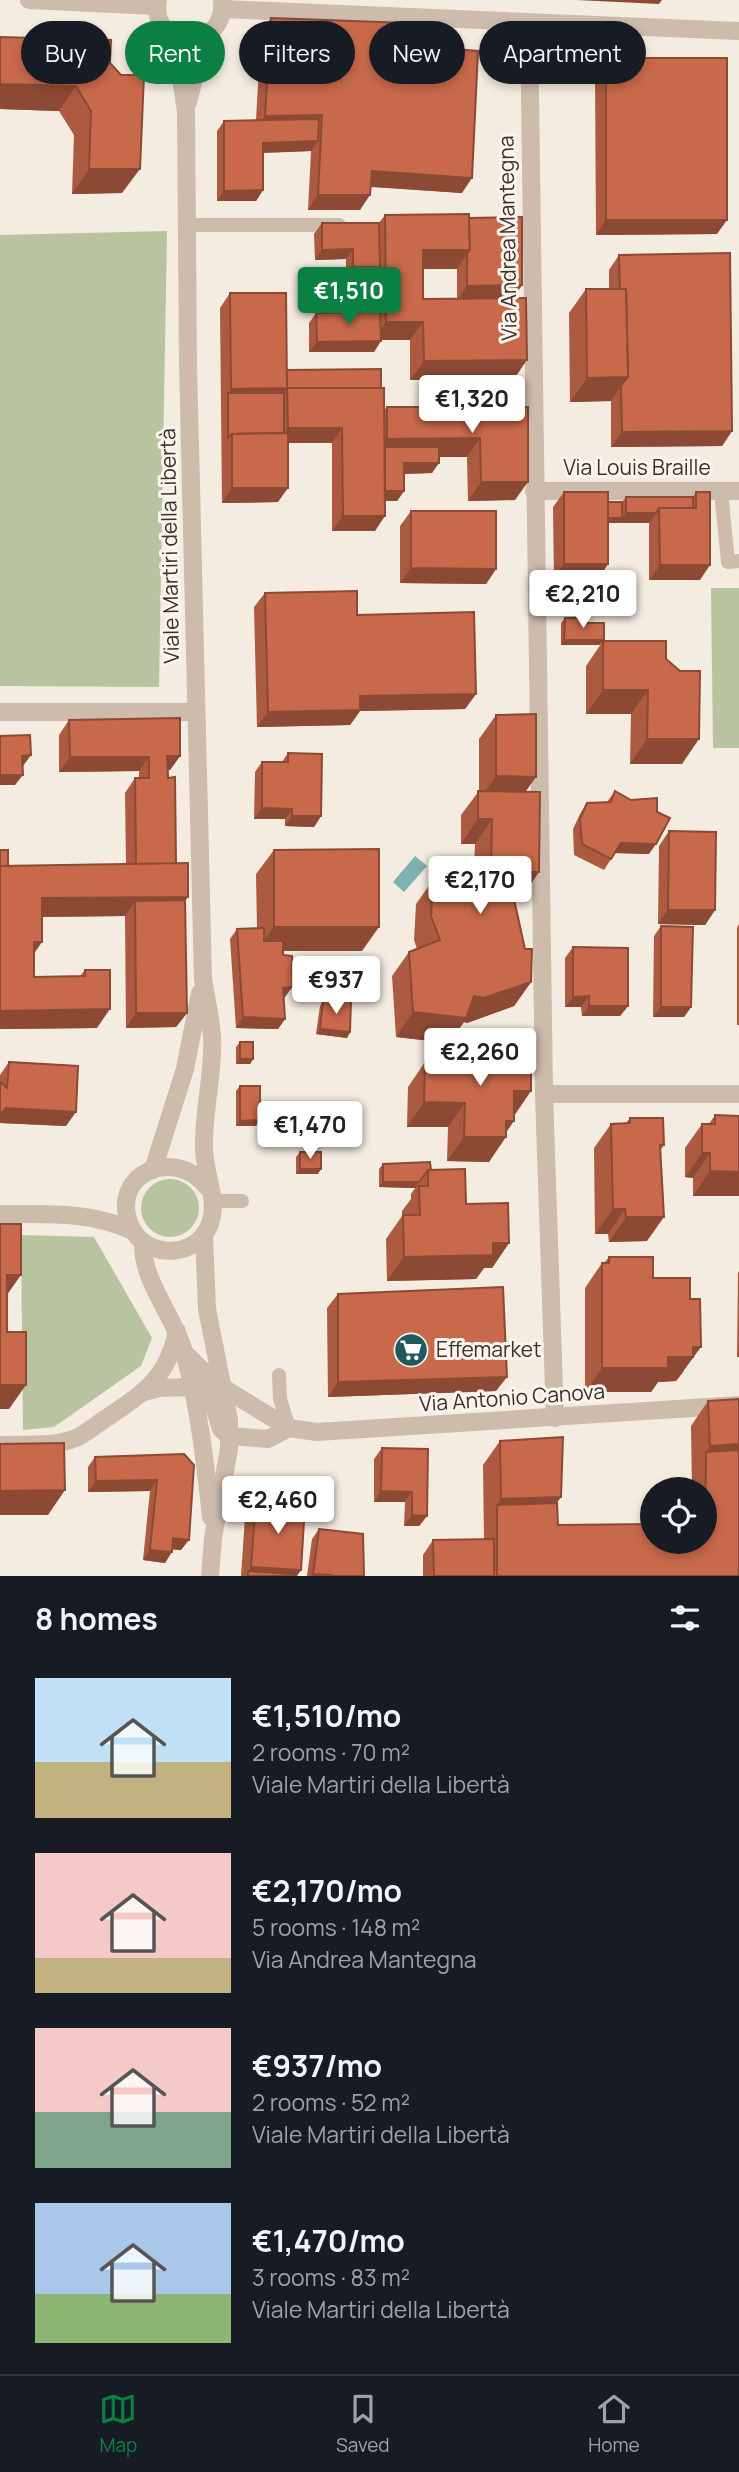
<!DOCTYPE html>
<meta charset="utf-8">
<style>
body{margin:0;font-family:Manrope,sans-serif;background:#242831;color:#f1f3f6;height:100vh;display:flex;flex-direction:column;font-size:26px;white-space:nowrap}
*{box-sizing:border-box;margin:0}
p{font-size:23px;color:#9ea1a6}
.icon{flex:none;width:38px;height:38px;fill:none;stroke:currentColor;stroke-width:2;stroke-linecap:round;stroke-linejoin:round}
.map{position:relative;height:1576px;overflow:hidden}
.sheet{display:flex;flex-direction:column;background:#171b24;flex:1}
.sheet>*{flex:none}
.guide{position:absolute;left:21px;top:21px;width:698px;height:63px;display:flex;gap:14px}
.tools{position:absolute;left:640px;top:1477px;display:grid;gap:14px}
.tools a{display:grid;place-items:center;width:77px;height:77px;border-radius:50%;background:#171b24;box-shadow:0 4px 10px #0003;font-size:35px}
.price{position:absolute;translate:-50% -60px;padding:0 16px;border-radius:7px;background:#fff;color:#222;font-size:23px;line-height:46px;filter:drop-shadow(0 2px 4px #0008)}
.price::after{content:'';position:absolute;left:50%;top:42px;width:21px;height:16px;margin-left:-10px;background:inherit;clip-path:polygon(0 0,100% 0,50% 100%)}
.price.selected{background:#0b8043;color:#fff}
ul{padding:0;list-style:none}
li{display:flex;align-items:center;gap:21px;height:175px;padding:0 35px}
li span{display:grid;place-items:center;flex:none;width:196px;height:140px;border-radius:0px;color:#555}
li>.icon{margin-inline-start:auto}
span .icon{width:84px;height:84px;fill:#fffc;stroke-width:1}
li b{font-size:30px}
h2{display:flex;justify-content:space-between;align-items:center;height:84px;padding:0 35px;font-size:30px}
.chip{padding:0 24px;border-radius:32px;background:#171b24;box-shadow:0 4px 10px #0003;font-size:24px;line-height:63px}
.chip.selected{background:#0b8043;color:#fff}
.tabs{display:flex;justify-content:space-around;align-items:center;height:98px;border-top:2px solid #363941;background:#171b24;font-size:19px;color:#9ea1a6}
.tabs a{display:grid;justify-items:center;gap:4px}
.tabs .selected{color:#0b8043}
.map>svg:first-child{display:block}
</style>
<div class="map">
<svg width="739" height="1576" viewBox="0 0 739 1576">
<rect width="100%" height="100%" fill="#f4ebe1"/>
<g fill="#b8c4a0">
<polygon points="167,231 159,687 0,686 0,235"/>
<polygon points="711,588 739,588 739,748 713,748"/>
<circle cx="170" cy="1208" r="29"/>
<polygon points="21,1235 94,1237 152,1338 141,1366 54,1427 23,1430"/>
</g>
<polygon fill="#7fb0b2" points="415,856 427,866 404,892 393,882"/>
<g fill="none" stroke-linecap="round" stroke-linejoin="round">
<g stroke="#cdbbac" stroke-width="14">
<polyline points="187,225 339,225"/>
<polyline points="721,491 728,562 739,561"/>
<polyline points="213,1201 242,1201"/>
<polyline points="279,1375 280,1399 289,1428"/>
</g>
<g stroke="#cdbbac" stroke-width="18">
<polyline points="29,0 156,6"/>
<polyline points="223,9 739,31"/>
<polyline points="529,23 544,1094 555,1418"/>
<polyline points="534,491 739,491"/>
<polyline points="0,712 196,712"/>
<polyline points="544,1094 739,1094"/>
<polyline points="184,1352 204,1372 221,1429 229,1436 268,1439 289,1428"/>
<polyline points="225,1389 289,1428 317,1432 739,1405"/>
<polyline points="144,1392 159,1388 192,1387"/>
<path d="M0,1445c24,-1 54,2 76,-7 11,-5 22,-15 32,-21 38,-26 59,-39 69,-86"/>
</g>
<g stroke="#cdbbac" stroke-width="18">
<path d="M158,0c-5,25 13,39 36,40 20,-6 30,-19 28,-40"/>
<path d="M164,28l17,51 5,33 2,253 15,614c3,19 8,39 9,58 2,37 -9,74 -8,111 0,22 12,47 8,68 -7,42 -66,47 -82,9 -21,-51 45,-81 79,-36"/>
<polyline points="188,102 205,37"/>
<polyline points="153,1170 185,1069 200,993"/>
<path d="M0,1214c46,0 90,-3 133,17"/>
<polyline points="204,1235 207,1309 229,1420 229,1449 213,1538 210,1576"/>
<path d="M143,1243c-1,39 31,72 41,109 15,54 21,110 27,165"/>
</g>
</g>
<g fill="#ac5a40" fill-rule="evenodd">
<polygon points="271,18 405,45 462,193 371,187 360,210 308,210 311,151 263,153 263,190 256,201 217,201 217,131 224,121 256,120 261,32"/>
<polygon points="606,58 717,234 596,235 595,73"/>
<polygon points="110,63 122,193 72,194 74,135 59,111 0,109"/>
<path d="M385,215l84,3 53,67 -9,14 1,80 -104,1v-40h-29l-7,12h-65v-29l7,-10 57,-1v-35h-27v-18l-31,1 -1,-26 8,-11h57zM423,269h34v30h-34z"/>
<polygon points="619,255 732,431 722,446 611,447 611,401 570,402 569,313 586,289 609,289 609,270"/>
<polygon points="230,293 287,370 381,388 384,411 387,407 528,407 515,500 468,501 467,457 439,457 432,473 404,474 404,491 397,501 385,501 375,531 332,531 332,443 288,443 278,502 222,503 220,308"/>
<polygon points="564,492 608,502 622,502 626,497 693,497 696,492 700,580 649,580 649,523 608,523 608,564 598,579 554,579 553,507"/>
<polygon points="411,511 496,569 486,584 400,583 400,526"/>
<polygon points="265,593 357,615 476,694 465,709 360,711 350,725 257,727 254,607"/>
<polygon points="565,618 586,623 600,645 561,645 561,623"/>
<polygon points="603,641 666,659 682,764 630,764 631,714 586,714 586,666"/>
<polygon points="496,715 526,792 522,897 513,897 531,982 514,1006 467,1023 464,1022 449,1043 396,1037 392,976 409,952 417,949 414,940 416,904 433,880 474,868 475,844 461,844 461,815 479,791 479,739"/>
<polygon points="69,720 180,756 170,770 168,770 176,864 185,900 187,1013 176,1027 126,1028 125,916 42,917 34,954 34,977 80,976 85,970 97,1028 0,1029 0,850 8,866 126,864 125,793 135,778 139,778 139,771 59,772 59,735"/>
<polygon points="288,753 321,816 314,827 285,826 285,819 254,819 255,772 262,762 282,762"/>
<polygon points="615,791 649,854 615,853 604,870 574,855 573,829 580,814 587,803 607,802"/>
<polygon points="669,831 715,910 705,925 658,924 659,846"/>
<polygon points="274,850 362,951 283,951 283,955 320,982 316,988 292,987 285,997 284,997 285,1019 278,1029 236,1028 230,939 237,929 257,928 256,874"/>
<polygon points="739,924 739,1025 737,1025 737,928"/>
<polygon points="661,926 691,1007 684,1017 653,1017 654,936"/>
<polygon points="573,947 628,1006 620,1016 582,1016 581,1007 565,1007 565,958"/>
<polygon points="323,1001 350,1032 347,1038 316,1034 320,1006"/>
<polygon points="240,1042 253,1059 250,1064 236,1064 236,1047"/>
<polygon points="477,1050 503,1056 514,1116 506,1132 489,1162 447,1161 448,1127 407,1127 408,1087 425,1062 435,1062 439,1057 472,1057"/>
<polygon points="9,1062 66,1126 0,1123 0,1075"/>
<polygon points="240,1086 256,1126 236,1126 236,1091"/>
<polygon points="715,1115 739,1116 739,1196 693,1196 693,1178 685,1177 685,1148 702,1124 709,1124"/>
<polygon points="630,1118 664,1145 660,1151 647,1241 609,1242 608,1234 595,1234 594,1148 611,1124 626,1123"/>
<polygon points="300,1152 318,1174 296,1174 296,1157"/>
<polygon points="383,1164 431,1170 509,1243 492,1268 484,1268 476,1279 387,1281 386,1239 402,1216 402,1211 411,1199 411,1194 415,1188 379,1187 379,1169"/>
<polygon points="609,1257 653,1278 684,1371 676,1381 658,1382 651,1392 585,1392 585,1288 602,1263 604,1263"/>
<polygon points="739,1271 739,1357 737,1357 738,1273"/>
<polygon points="338,1294 496,1391 328,1397 327,1308"/>
<polygon points="708,1401 739,1576 423,1576 423,1555 433,1540 484,1539 483,1465 500,1441 557,1503 558,1525 705,1542 705,1489 692,1489 691,1426"/>
<polygon points="382,1448 428,1449 427,1516 419,1526 404,1526 405,1502 374,1502 374,1459"/>
<polygon points="184,1454 181,1550 172,1549 165,1563 143,1560 150,1491 88,1492 88,1467 95,1457"/>
<polygon points="256,1502 297,1576 241,1576 245,1517"/>
<polygon points="319,1529 364,1576 307,1576 312,1539"/>
</g>
<g fill="#8c4a34">
<polygon points="576,0 662,0 659,4"/>
<polygon points="0,84 76,86 59,111 0,109"/>
<polygon points="322,115 311,129 255,130 265,116"/>
<polygon points="318,141 311,151 256,153 263,143"/>
<polygon points="89,169 140,169 122,193 72,194"/>
<polygon points="372,171 472,178 462,193 362,186"/>
<polygon points="263,190 256,201 217,201 224,191"/>
<polygon points="318,195 370,195 360,210 308,210"/>
<polygon points="606,220 727,220 717,234 596,235"/>
<polygon points="353,249 346,259 315,260 322,250"/>
<polygon points="423,250 470,250 457,269 409,269"/>
<polygon points="353,267 380,267 373,277 346,277"/>
<polygon points="522,285 512,300 457,301 467,286"/>
<polygon points="386,322 423,322 410,340 373,340"/>
<polygon points="381,341 374,352 309,352 317,342"/>
<polygon points="527,360 514,379 410,380 424,361"/>
<polygon points="628,377 611,401 570,402 587,378"/>
<polygon points="287,388 277,403 228,393 231,389"/>
<polygon points="288,428 342,428 332,443 281,443 281,438"/>
<polygon points="732,431 722,446 611,447 622,432"/>
<polygon points="480,438 467,457 382,457 382,447 387,439"/>
<polygon points="404,463 439,463 432,473 397,474"/>
<polygon points="481,482 528,482 515,500 468,501"/>
<polygon points="232,488 288,488 278,502 222,503"/>
<polygon points="382,491 404,491 397,501 375,501"/>
<polygon points="626,513 656,513 649,523 598,523 602,518 622,518"/>
<polygon points="343,516 385,516 375,531 332,531"/>
<polygon points="564,564 608,564 598,579 554,579"/>
<polygon points="660,565 710,565 700,580 649,580"/>
<polygon points="411,568 496,569 486,584 400,583"/>
<polygon points="564,640 604,640 600,645 561,645"/>
<polygon points="603,690 648,690 631,714 586,714"/>
<polygon points="476,694 465,709 360,711 350,725 257,727 268,712 360,696"/>
<polygon points="647,739 699,739 682,764 630,764"/>
<polygon points="31,755 23,766 15,766 22,756"/>
<polygon points="167,756 180,756 170,770 157,771"/>
<polygon points="70,757 149,757 139,771 59,772"/>
<polygon points="0,775 23,775 15,785 0,785"/>
<polygon points="496,776 536,777 519,801 479,800"/>
<polygon points="262,808 292,809 285,819 254,819"/>
<polygon points="292,816 321,816 314,827 285,826"/>
<polygon points="478,819 492,819 475,844 461,844"/>
<polygon points="621,843 656,844 649,854 614,853"/>
<polygon points="508,872 539,872 522,897 491,896"/>
<polygon points="188,897 175,915 135,901 125,916 29,917 42,898"/>
<polygon points="668,910 715,910 705,925 658,924"/>
<polygon points="274,927 379,927 362,951 257,951"/>
<polygon points="34,942 42,942 29,961"/>
<polygon points="289,982 320,982 316,988 292,987 285,997 276,998 283,988"/>
<polygon points="531,982 514,1006 467,1023 464,1022 449,1043 396,1037 413,1012"/>
<polygon points="589,996 581,1007 565,1007 573,997"/>
<polygon points="589,1006 628,1006 620,1016 582,1016"/>
<polygon points="661,1007 691,1007 684,1017 653,1017"/>
<polygon points="110,1009 97,1028 0,1029 0,1011"/>
<polygon points="136,1013 187,1013 176,1027 126,1028"/>
<polygon points="243,1017 285,1019 278,1029 236,1028"/>
<polygon points="320,1029 350,1032 347,1038 316,1034"/>
<polygon points="240,1059 253,1059 250,1064 236,1064"/>
<polygon points="514,1091 531,1091 514,1116"/>
<polygon points="424,1102 465,1103 448,1127 407,1127"/>
<polygon points="6,1108 76,1112 66,1126 0,1123 0,1115"/>
<polygon points="260,1120 256,1126 236,1126 240,1121"/>
<polygon points="506,1121 514,1121 503,1137 506,1137 489,1162 447,1161 464,1137"/>
<polygon points="702,1153 710,1153 693,1178 685,1177"/>
<polygon points="300,1169 321,1169 318,1174 296,1174"/>
<polygon points="710,1171 739,1172 739,1196 693,1196"/>
<polygon points="383,1182 419,1182 415,1188 379,1187"/>
<polygon points="613,1209 625,1209 608,1234 595,1234"/>
<polygon points="626,1217 664,1217 647,1241 609,1242"/>
<polygon points="493,1243 509,1243 492,1268 484,1268 476,1279 387,1281 404,1257"/>
<polygon points="7,1275 21,1275 4,1299"/>
<polygon points="693,1347 701,1347 676,1381 658,1382 651,1392 585,1392 602,1368 668,1357"/>
<polygon points="507,1377 496,1391 328,1397 338,1382"/>
<polygon points="0,1385 26,1385 9,1409 0,1409"/>
<polygon points="739,1444 739,1467 706,1452 710,1446"/>
<polygon points="157,1480 150,1491 88,1492 96,1481"/>
<polygon points="65,1490 48,1515 0,1515 0,1491"/>
<polygon points="381,1491 412,1492 405,1502 374,1502"/>
<polygon points="561,1497 544,1521 497,1505 501,1499"/>
<polygon points="412,1515 427,1516 419,1526 404,1526"/>
<polygon points="173,1538 189,1540 181,1550 166,1549"/>
<polygon points="150,1550 172,1552 165,1563 143,1560"/>
<polygon points="251,1567 301,1570 297,1576 248,1576 248,1571 245,1576"/>
<polygon points="313,1574 332,1575 332,1576 311,1576"/>
</g>
<g fill="#c8694b" stroke="#8c4a34" stroke-width="2">
<polygon points="271,18 407,23 405,45 478,51 472,178 372,171 370,195 318,195 322,115 265,116"/>
<polygon points="0,37 111,40 110,63 121,75 144,75 140,169 89,169 91,111 76,86 0,84"/>
<rect x="606" y="58" width="121" height="162"/>
<polygon points="319,119 318,141 263,143 263,190 224,191 224,121"/>
<polygon points="469,214 470,250 423,250 423,299 526,298 527,360 424,361 423,322 386,322 385,215"/>
<polygon points="522,217 522,285 467,286 467,254 470,250 469,218"/>
<polygon points="322,223 379,223 380,267 353,267 353,249 322,250"/>
<polygon points="730,253 732,431 622,432 621,386 628,377 626,289 620,289 619,255"/>
<polygon points="586,289 626,289 628,377 587,378"/>
<polygon points="230,293 286,293 287,388 231,389"/>
<polygon points="380,312 381,341 317,342 316,313"/>
<polygon points="381,369 381,388 287,388 287,370"/>
<polygon points="287,388 384,388 385,516 343,516 342,428 288,428"/>
<polygon points="228,393 284,393 284,433 232,434 228,438"/>
<polygon points="387,407 528,407 528,482 481,482 480,438 387,439"/>
<polygon points="288,433 288,488 232,488 232,434"/>
<polygon points="385,447 439,447 439,463 404,463 404,491 385,491"/>
<rect x="564" y="492" width="44" height="72"/>
<polygon points="696,492 710,492 710,565 660,565 659,508 696,508"/>
<polygon points="626,497 693,497 693,508 659,508 656,513 626,513"/>
<rect x="608" y="502" width="14" height="16"/>
<polygon points="411,511 496,511 496,569 411,568"/>
<polygon points="357,591 357,615 474,612 476,694 360,696 360,710 268,712 265,593"/>
<polygon points="565,618 586,618 586,623 604,623 604,640 564,640"/>
<polygon points="603,641 666,641 666,659 680,671 700,671 699,739 647,739 648,690 603,690"/>
<polygon points="536,714 536,777 496,776 496,715"/>
<polygon points="180,718 180,756 167,756 168,778 175,777 176,864 136,864 135,778 149,778 149,757 70,757 69,720"/>
<polygon points="30,735 31,755 22,756 23,775 0,775 0,736"/>
<polygon points="288,753 322,754 321,816 292,816 292,809 262,808 262,762 288,762"/>
<polygon points="478,791 540,792 539,872 508,872 525,949 532,949 531,982 484,998 474,996 466,1018 413,1012 409,952 440,940 431,916 433,880 471,868 491,872 492,819 478,819"/>
<polygon points="615,791 631,800 657,798 657,812 670,818 656,844 621,843 611,859 582,844 580,819 587,803 611,802"/>
<polygon points="669,831 716,832 715,910 668,910"/>
<polygon points="379,849 379,927 274,927 274,850"/>
<rect x="0" y="850" width="8" height="16"/>
<polygon points="188,863 188,897 42,898 42,942 34,942 34,977 85,976 85,970 110,970 110,1009 0,1011 0,866"/>
<polygon points="185,900 187,1013 136,1013 135,901"/>
<polygon points="661,926 693,927 691,1007 661,1007"/>
<polygon points="264,928 264,941 283,941 283,955 292,956 293,987 283,988 285,1019 243,1017 237,929"/>
<polygon points="573,947 628,948 628,1006 589,1006 589,996 573,997"/>
<polygon points="292,961 319,962 320,982 293,982"/>
<polygon points="351,1000 350,1032 320,1029 323,1001"/>
<rect x="240" y="1042" width="13" height="17"/>
<polygon points="477,1050 503,1050 503,1056 531,1057 531,1091 514,1091 514,1121 506,1121 506,1137 464,1137 465,1103 424,1102 425,1062 439,1062 439,1057 477,1057"/>
<polygon points="9,1062 78,1066 76,1112 6,1108 0,1115 0,1082 7,1088"/>
<polygon points="240,1086 260,1086 260,1120 240,1121"/>
<polygon points="715,1115 739,1116 739,1172 710,1171 710,1153 702,1153 702,1124 715,1124"/>
<polygon points="630,1118 663,1118 664,1145 660,1145 664,1217 626,1217 625,1209 613,1209 611,1124 630,1123"/>
<rect x="300" y="1152" width="21" height="17"/>
<polygon points="430,1162 431,1170 428,1170 419,1182 383,1182 383,1164"/>
<polygon points="465,1169 466,1204 508,1203 509,1243 493,1243 493,1255 404,1257 403,1215 420,1215 419,1186 428,1186 428,1170"/>
<polygon points="0,1224 21,1224 21,1275 7,1275 7,1332 26,1332 26,1385 0,1385"/>
<polygon points="609,1257 653,1257 653,1278 690,1278 690,1299 700,1299 701,1347 693,1347 693,1357 668,1357 668,1368 602,1368 602,1263 609,1263"/>
<polygon points="503,1287 507,1377 338,1382 338,1294"/>
<polygon points="739,1399 739,1444 710,1446 708,1401"/>
<polygon points="563,1437 561,1497 501,1499 500,1441"/>
<polygon points="64,1443 65,1490 0,1491 0,1444"/>
<polygon points="382,1448 428,1449 427,1516 412,1515 412,1492 381,1491"/>
<polygon points="739,1450 739,1576 497,1576 497,1505 557,1503 558,1525 653,1524 653,1542 705,1542 706,1452"/>
<polygon points="184,1454 194,1465 189,1540 173,1538 172,1552 150,1550 157,1480 96,1481 95,1457"/>
<polygon points="256,1502 305,1505 301,1570 251,1567"/>
<polygon points="319,1529 363,1534 364,1576 332,1576 332,1575 313,1574"/>
<polygon points="494,1539 494,1576 434,1576 433,1540"/>
<polygon points="248,1571 292,1574 291,1576 248,1576"/>
</g>
<defs>
<g id="supermarket-disc" transform="scale(1.75)"><circle r="9.5" fill="#1f5a5e" stroke="#fbf5ee"/><path d="M-6-5.5h2.5l.6 2H6L4.5 2H-2.5L-4.4-4H-6ZM-1.5 3.2a1.3 1.3 0 1 0 .1 0ZM3 3.2a1.3 1.3 0 1 0 .1 0Z" fill="#fff"/></g>
</defs>
<g fill-rule="evenodd">
<use href="#supermarket-disc" x="411" y="1350"/>
</g>
<g text-anchor="middle" stroke-width="6" stroke-linejoin="round" paint-order="stroke">
<g font-size="21" fill="#3b302b" stroke="#fbf5ee">
<text transform="translate(508 238) rotate(-91)" y="7">Via Andrea Mantegna</text>
<text x="637" y="475">Via Louis Braille</text>
<text transform="translate(170 546) rotate(-91)" y="7">Viale Martiri della Libertà</text>
<text transform="translate(512 1398) rotate(-4)" y="7">Via Antonio Canova</text>
</g>
<g font-size="21" fill="#3b302b" stroke="#fbf5ee" text-anchor="start">
<text x="436" y="1357">Effemarket</text>
</g>
</g>
</svg>
<div class="tools">
<a><svg class="icon" aria-label="locate" viewBox="0 0 24 24"><circle cx="12" cy="12" r="6"/><path d="M12 2v4M12 18v4M2 12h4M18 12h4"/></svg></a>
</div>
<b class="price selected" style="left:349px;top:327px">€1,510</b>
<b class="price" style="left:472px;top:435px">€1,320</b>
<b class="price" style="left:583px;top:630px">€2,210</b>
<b class="price" style="left:480px;top:916px">€2,170</b>
<b class="price" style="left:336px;top:1016px">€937</b>
<b class="price" style="left:480px;top:1088px">€2,260</b>
<b class="price" style="left:310px;top:1161px">€1,470</b>
<b class="price" style="left:278px;top:1536px">€2,460</b>
<div class="guide">
<a class="chip">Buy</a>
<a class="chip selected">Rent</a>
<a class="chip">Filters</a>
<a class="chip">New</a>
<a class="chip">Apartment</a>
</div>
</div>
<section class="sheet">
<h2>8 homes<svg class="icon" aria-label="filters" viewBox="0 0 24 24"><path d="M4 7h16M4 17h16"/><circle cx="9" cy="7" r="2"/><circle cx="15" cy="17" r="2"/></svg></h2>
<ul>
<li><span style="background:linear-gradient(#bfe0f5 60%,#c2b280 0)"><svg class="icon" aria-label="home" viewBox="0 0 24 24"><path d="M3 11l9-7 9 7M6 9v11h12V9"/></svg></span><div><b>€1,510/mo</b><p>2 rooms · 70 m²</p><p>Viale Martiri della Libertà</p></div></li>
<li><span style="background:linear-gradient(#f6c9c9 75%,#c2b280 0)"><svg class="icon" aria-label="home" viewBox="0 0 24 24"><path d="M3 11l9-7 9 7M6 9v11h12V9"/></svg></span><div><b>€2,170/mo</b><p>5 rooms · 148 m²</p><p>Via Andrea Mantegna</p></div></li>
<li><span style="background:linear-gradient(#f6c9c9 60%,#7fa58c 0)"><svg class="icon" aria-label="home" viewBox="0 0 24 24"><path d="M3 11l9-7 9 7M6 9v11h12V9"/></svg></span><div><b>€937/mo</b><p>2 rooms · 52 m²</p><p>Viale Martiri della Libertà</p></div></li>
<li><span style="background:linear-gradient(#a9c7e8 65%,#8fb573 0)"><svg class="icon" aria-label="home" viewBox="0 0 24 24"><path d="M3 11l9-7 9 7M6 9v11h12V9"/></svg></span><div><b>€1,470/mo</b><p>3 rooms · 83 m²</p><p>Viale Martiri della Libertà</p></div></li>
</ul>
</section>
<nav class="tabs">
<a class="selected"><svg class="icon" aria-label="map" viewBox="0 0 24 24"><path d="M3 6l6-2 6 2 6-2v14l-6 2-6-2-6 2zM9 4v14M15 6v14"/></svg>Map</a>
<a><svg class="icon" aria-label="saved" viewBox="0 0 24 24"><path d="M7 4h10v16l-5-4-5 4z"/></svg>Saved</a>
<a><svg class="icon" aria-label="home" viewBox="0 0 24 24"><path d="M3 11l9-7 9 7M6 9v11h12V9"/></svg>Home</a>
</nav>
